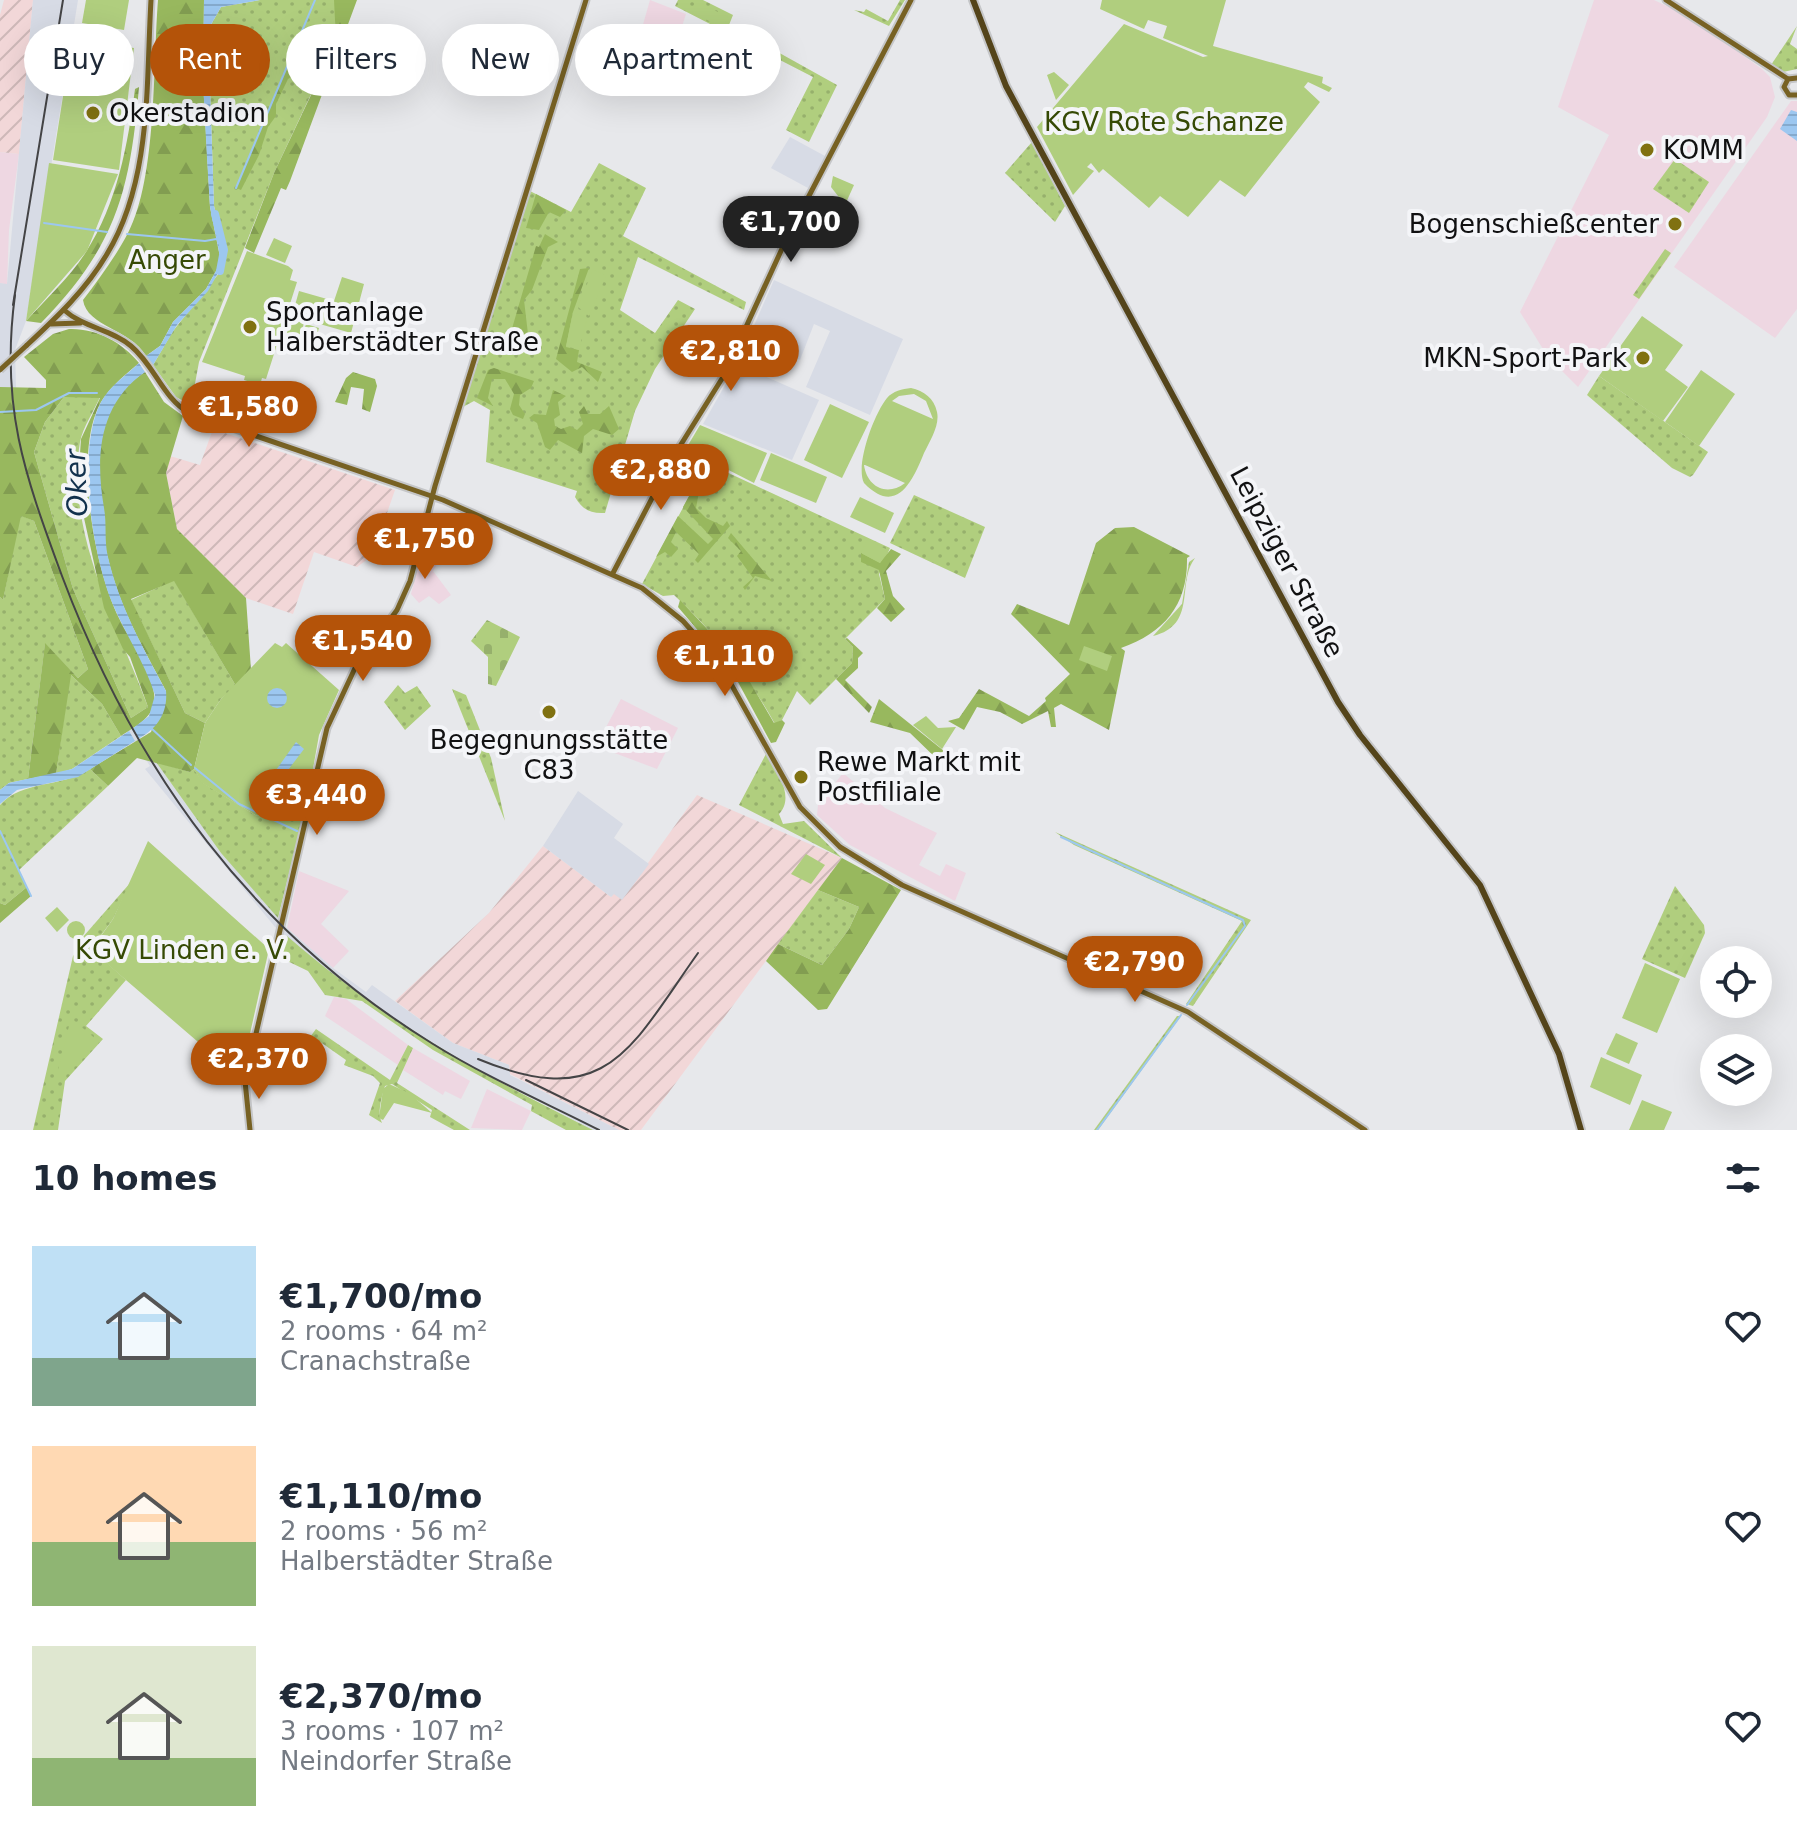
<!DOCTYPE html>
<meta charset="utf-8">
<style>
body{margin:0;font-family:"DejaVu Sans",sans-serif;background:#f6f6f7;color:#1f2937;height:100vh;display:flex;flex-direction:column;font-size:30px;white-space:nowrap}
*{box-sizing:border-box;margin:0}
p{font-size:26px;color:#747a83}
.icon{flex:none;width:44px;height:44px;fill:none;stroke:currentColor;stroke-width:2;stroke-linecap:round;stroke-linejoin:round}
.map{position:relative;height:1130px;overflow:hidden}
.sheet{display:flex;flex-direction:column;background:#fff;flex:1}
.sheet>*{flex:none}
.banner{position:absolute;left:24px;top:24px;width:800px;height:72px;display:flex;gap:16px}
.buttons{position:absolute;left:1700px;top:946px;display:grid;gap:16px}
.buttons a{display:grid;place-items:center;width:72px;height:72px;border-radius:50%;background:#fff;box-shadow:0 8px 32px #0002;font-size:40px}
.price{position:absolute;translate:-50% -68px;padding:0 18px;border-radius:28px;background:#b45309;color:#fff;font-size:26px;line-height:52px;filter:drop-shadow(0 2px 4px #0008)}
.price::after{content:'';position:absolute;left:50%;top:48px;width:24px;height:18px;margin-left:-12px;background:inherit;clip-path:polygon(0 0,100% 0,50% 100%)}
.price.current{background:#222;color:#fff}
ul{padding:0;list-style:none}
li{display:flex;align-items:center;gap:24px;height:200px;padding:0 32px}
li span{display:grid;place-items:center;flex:none;width:224px;height:160px;border-radius:0px;color:#555}
li>.icon{margin-inline-start:auto}
span .icon{width:96px;height:96px;fill:#fffc;stroke-width:1}
li b{font-size:34px}
h2{display:flex;justify-content:space-between;align-items:center;height:96px;padding:0 32px;font-size:34px}
.tag{padding:0 28px;border-radius:36px;background:#fff;box-shadow:0 8px 32px #0002;font-size:28px;line-height:72px}
.tag.current{background:#b45309;color:#fff}
.map>svg:first-child{display:block}
</style>
<div class="map">
<svg width="1797" height="1130" viewBox="0 0 1797 1130">
<defs>
<pattern id="industrial-furrows" width="10" height="10" patternUnits="userSpaceOnUse" patternTransform="scale(2)"><rect width="10" height="10" fill="#f2d7d8"/><path d="M-1 1l2-2M0 10L10 0M9 11l2-2" fill="none" stroke="#ceb8b8"/></pattern>
<pattern id="grass-dots" width="8" height="8" patternUnits="userSpaceOnUse" patternTransform="scale(2)"><rect width="8" height="8" fill="#b0ce7e"/><path d="M2 2h.1M6 6h.1" fill="none" stroke="#96b06c" stroke-width="1.8" stroke-linecap="round"/></pattern>
<pattern id="forest-firs" width="22" height="20" patternUnits="userSpaceOnUse" patternTransform="scale(2)"><rect width="22" height="20" fill="#98b85e"/><path d="M5 1l3.5 6h-7zM16 11l3.5 6h-7z" fill="#829d51"/></pattern>
<pattern id="cemetery-stones" width="16" height="16" patternUnits="userSpaceOnUse" patternTransform="scale(2)"><rect width="16" height="16" fill="#b0ce7e"/><path d="M2 7V4a2 2 0 0 1 4 0v3zM10 15v-3a2 2 0 0 1 4 0v3z" fill="#96b06c"/></pattern>
<pattern id="water-rules" width="6" height="5" patternUnits="userSpaceOnUse" patternTransform="scale(2)"><rect width="6" height="5" fill="#9cc7f0"/><path d="M0 2.5h6" fill="none" stroke="#85aacd"/></pattern>
</defs>
<rect width="100%" height="100%" fill="#e7e8eb"/>
<g fill="#eed7e2">
<polygon points="650,0 686,14 671,60 636,49"/>
<polygon points="1594,0 1654,0 1686,15 1762,69 1770,77 1775,97 1767,117 1578,387 1548,357 1520,312 1609,135 1558,107"/>
<polygon points="1791,101 1797,101 1797,309 1775,338 1674,267"/>
<polygon points="0,152 19,154 9,230 7,285 0,283"/>
<polygon points="425,540 445,551 433,571 451,595 439,604 429,596 419,603 411,594"/>
<polygon points="621,699 678,728 657,769 596,746"/>
<polygon points="843,773 885,808 937,833 919,865 940,876 946,864 966,873 955,901 850,845 817,815 818,805"/>
<polygon points="299,871 349,891 321,924 349,951 333,968 287,928"/>
<polygon points="334,997 346,999 408,1045 398,1065 325,1016"/>
<polygon points="413,1048 470,1081 461,1099 445,1091 443,1095 403,1070"/>
<polygon points="487,1089 531,1111 522,1130 471,1128"/>
</g>
<g fill="url(#industrial-furrows)">
<polygon points="4,0 33,0 19,154 0,152 0,15"/>
<polygon points="213,429 395,490 372,556 357,567 314,552 293,614 246,598 177,529 166,473 170,456 200,465"/>
<polygon points="697,795 842,858 641,1130 619,1130 510,1074 509,1065 453,1043 395,1001 489,913 543,846 611,897 614,893 622,899"/>
</g>
<g fill="#d7dbe5">
<polygon points="33,0 78,0 26,321 15,350 17,424 132,729 153,764 156,762 221,853 287,928 333,968 366,992 372,985 453,1043 509,1065 510,1075 619,1130 593,1130 439,1050 365,1001 275,927 145,769 150,766 88,669 35,519 0,404 0,283 7,284"/>
<polygon points="790,137 825,156 808,188 771,168"/>
<polygon points="774,280 903,339 870,415 806,387 830,331 814,324 800,360 749,337"/>
<polygon points="737,364 819,400 792,460 703,424"/>
<polygon points="578,791 623,824 614,838 649,864 622,900 614,894 611,897 543,846"/>
</g>
<g fill="url(#grass-dots)">
<polygon points="260,0 335,0 336,41 274,173 199,362 191,405 176,397 153,365 173,331 220,272 223,240 214,206 208,30 221,7"/>
<polygon points="678,0 703,0 733,15 729,25 837,85 809,142 786,130 813,77 675,6"/>
<polygon points="900,0 905,0 889,26 854,10 864,12 866,9 888,21"/>
<polygon points="1797,26 1790,44 1797,49 1797,69 1783,72 1771,65"/>
<polygon points="1032,142 1065,206 1055,222 1005,173"/>
<polygon points="1675,159 1709,182 1689,213 1653,189"/>
<path d="M599,163l47,25 -23,48 123,66 -2,8 -106,-53 -18,53 35,23 23,-33 17,9 -40,60 -20,42 -30,102c-15,1 -23,-4 -30,-16l2,-6 -91,-29 4,-52 -16,-9 -13,7 67,-218 43,22z"/>
<polygon points="1665,249 1671,253 1639,299 1633,295"/>
<polygon points="1599,376 1708,452 1693,475 1690,477 1672,468 1587,395"/>
<path d="M64,397h36c-6,14 -17,30 -20,45 -15,89 39,186 68,265l-17,11 -58,-129 -39,-137 11,-30z"/>
<path d="M707,463l183,85 -11,26 6,25 -40,40 8,8 -1,16 -42,42 -13,-14 -15,29 -7,4c-28,-50 -59,-90 -101,-129l-11,1 -21,-12z"/>
<polygon points="914,495 985,527 965,578 890,543"/>
<polygon points="20,515 34,521 88,669 78,678 45,644 28,779 9,783 0,790 0,597 3,600"/>
<path d="M1195,558c-19,25 3,67 -42,78l29,-32 7,-42z"/>
<polygon points="174,580 236,686 221,699 205,723 185,713 131,600"/>
<polygon points="70,674 102,704 121,736 72,769 56,774"/>
<polygon points="398,685 405,693 417,686 431,706 405,730 384,702"/>
<polygon points="452,689 466,695 491,758 505,821"/>
<path d="M767,752c8,18 29,44 12,62l4,10 21,-3 38,37 -103,-53z"/>
<polygon points="156,762 190,772 194,769 203,783 257,816 308,797 278,918 221,853"/>
<path d="M90,769l18,17 -89,84 8,17 -22,18 -5,-2v-98c22,-25 61,-17 90,-36z"/>
<polygon points="1055,832 1251,920 1193,1006 1186,1004 1242,921 1074,845"/>
<polygon points="131,882 113,919 91,949 126,980 86,1026 103,1039 65,1081 58,1130 33,1130 73,956 84,944 82,938"/>
<polygon points="1675,886 1704,925 1705,933 1685,978 1642,959"/>
<polygon points="818,890 859,907 849,929 822,965 778,944"/>
<path d="M287,936c98,85 191,137 306,194h-27l-35,-19 1,-6 -99,-55 -71,-49 -37,-6 -17,-24 -27,-13z"/>
<polygon points="1177,1016 1181,1016 1098,1130 1094,1130"/>
<path d="M316,1029l74,51 18,-35 5,3 -16,35 73,47h-16l-24,-13 2,-7 -40,-26 -7,2c-4,13 -8,27 -3,37l-13,-8 11,-32 -7,-7 -29,-11 2,-5 -30,-21 -11,14 -6,-1z"/>
</g>
<g fill="url(#forest-firs)" fill-rule="evenodd">
<path d="M158,0h46l-1,81 7,126 11,55 -15,27 -33,33 -13,24 -14,10c-15,-27 -59,-29 -63,-56 16,-21 33,-44 45,-67 29,-55 25,-170 30,-233z"/>
<polygon points="334,0 357,0 290,181 286,190 281,188 254,253 245,248 274,173 321,74 312,37 336,41"/>
<polygon points="301,35 308,44 309,57 303,70 288,79 276,104 276,116 268,127 259,155 241,190 236,188"/>
<path d="M139,87c-9,105 -23,159 -98,236l-15,-2c20,-22 44,-44 60,-69 31,-48 42,-108 49,-163z"/>
<polygon points="536,194 566,210 560,217 549,212 539,230 526,228"/>
<polygon points="545,234 558,242 548,247 532,290 524,300 528,334 514,342 515,333 511,332 536,246 539,247"/>
<polygon points="589,268 573,312 566,347 579,350 577,362 602,372 598,382 582,367 572,372 556,359 580,269"/>
<path d="M69,329c27,-1 53,13 70,34 -17,15 -35,28 -43,50 -20,51 -1,157 23,205 10,21 39,62 35,84 -2,17 -20,25 -33,34l-19,-32 -31,-29 -15,99 -28,5 17,-136 33,35 10,-9 -54,-148 -13,-5 -18,84 -3,-3v-210l46,1v-8l-22,-23 29,-23zM64,397l36,1 -19,41 -2,29 5,50 20,90 19,41 7,8 18,50 -17,11 -58,-129 -39,-137 11,-30z"/>
<polygon points="494,368 534,381 531,388 520,395 519,405 525,414 523,419 513,415 510,409 514,394 505,379 492,379 488,398 493,406 477,398 488,370"/>
<path d="M145,372l19,30 19,14 -17,57 11,56 69,69 5,72 -15,16 -62,-105 -43,18 54,114 20,10 -11,46 -4,3 -53,-14 -29,28 -18,-17 61,-37 15,-41c-19,-36 -40,-72 -52,-111 -15,-48 -25,-120 -5,-168 7,-18 21,-30 36,-40z"/>
<polygon points="353,372 375,379 377,386 370,412 362,409 364,389 351,387 347,405 335,402 346,378"/>
<polygon points="553,390 566,396 558,402 560,415 554,419 555,426 561,429 570,426 577,430 583,424 579,412 584,406 588,414 600,414 609,406 619,429 612,435 593,429 584,436 582,453 558,440 550,450 545,447 537,423 529,418 534,414 546,415"/>
<polygon points="694,487 699,492 696,508 706,518 723,526 727,521 730,526 698,563 695,560 699,554 676,532 671,542 678,549 671,557 665,552 656,557 678,516 708,544 713,539 683,507"/>
<path d="M1134,527l56,29 -3,2c1,46 -22,75 -66,90l4,3 -16,79 -48,-26 -7,4 2,19h-5l-3,-16 -26,13 -22,-12 -23,-5 -13,23 -16,-9 11,-3 20,-29 50,27 17,-15 -1,-3 25,-24 -59,-60 6,-10 52,21 27,-82 19,-15z"/>
<polygon points="731,533 772,581 755,576 745,590 743,587 753,578 737,556 741,551 728,538"/>
<polygon points="891,549 901,554 886,571 893,596 905,609 891,622 877,608 885,599 879,570 861,562 861,553 880,563"/>
<polygon points="680,600 728,651 747,637 754,646 740,665 774,723 782,720 785,723 776,742 771,743 732,671 678,607"/>
<polygon points="847,638 863,653 858,658 858,668 845,680 872,707 869,713 836,679 852,663 853,647 845,639"/>
<polygon points="879,699 944,751 939,761 910,733 870,722"/>
<polygon points="842,858 901,890 827,1009 818,1010 766,961 778,944 822,965 849,929 859,907 818,890"/>
<polygon points="27,887 31,896 0,923 0,903 5,905"/>
</g>
<polygon fill="url(#cemetery-stones)" points="487,620 520,637 496,686 488,684 488,657 471,641"/>
<g fill="#b0ce7e" fill-rule="evenodd">
<polygon points="86,0 129,0 124,30 82,23"/>
<polygon points="1102,0 1226,0 1213,46 1323,77 1322,83 1332,88 1329,92 1308,82 1304,87 1320,102 1245,197 1220,180 1188,217 1160,196 1149,208 1103,169 1099,173 1091,163 1087,167 1094,171 1073,195 1037,127 1124,24 1203,57 1208,56 1163,38 1167,26 1148,20 1144,29 1100,9"/>
<polygon points="698,2 728,17 725,24 735,30 728,30 692,13"/>
<polygon points="740,32 780,53 778,58 728,33"/>
<polygon points="72,39 134,48 119,170 53,160"/>
<polygon points="1054,72 1069,85 1056,100 1047,75"/>
<polygon points="49,163 118,174 87,251 26,321"/>
<polygon points="833,176 854,185 845,205 831,187"/>
<polygon points="274,238 292,246 285,263 266,255"/>
<polygon points="247,251 288,266 293,270 290,280 297,282 266,379 262,378 260,385 244,380 245,376 202,362"/>
<polygon points="593,269 606,276 589,316 578,307"/>
<polygon points="342,277 364,284 351,333 292,316 299,291 334,301"/>
<polygon points="573,312 587,319 579,350 566,346"/>
<polygon points="1642,316 1683,345 1665,370 1688,387 1663,421 1599,376"/>
<polygon points="291,319 304,323 296,350 283,347"/>
<polygon points="306,324 319,328 311,355 298,351"/>
<polygon points="1701,370 1735,394 1699,446 1665,422"/>
<path d="M911,388c13,3 23,10 26,24 3,13 -7,29 -13,41 -11,27 -27,64 -60,30 -9,-18 10,-69 23,-85 6,-7 15,-9 24,-10zM914,394l12,7 7,18 -41,-18 7,-5zM864,465h1l40,18c-18,14 -38,4 -41,-18z"/>
<polygon points="830,404 869,422 842,478 804,460"/>
<polygon points="700,425 767,453 754,483 703,457 684,452"/>
<polygon points="771,453 827,477 816,503 760,480"/>
<polygon points="860,497 894,513 885,533 850,517"/>
<polygon points="867,540 888,550 880,563 861,553"/>
<polygon points="275,643 282,647 286,643 339,690 319,735 308,797 257,816 202,783 194,769 205,723 221,699"/>
<polygon points="1084,646 1112,656 1107,671 1079,660"/>
<polygon points="926,716 938,728 956,727 942,749 913,725"/>
<polygon points="148,841 269,949 240,1078 91,950 113,919"/>
<polygon points="806,854 825,865 811,884 791,874"/>
<polygon points="57,907 69,920 57,932 45,918"/>
<circle cx="76" cy="930" r="9"/>
<polygon points="1645,963 1680,979 1657,1033 1622,1018"/>
<polygon points="71,1018 97,1040 66,1074 58,1070"/>
<polygon points="1616,1033 1638,1043 1629,1064 1606,1054"/>
<polygon points="1601,1057 1642,1075 1630,1105 1590,1087"/>
<polygon points="389,1084 409,1093 432,1113 394,1103 383,1120 379,1118 383,1089"/>
<polygon points="1642,1100 1672,1112 1664,1130 1629,1130"/>
</g>
<g fill="url(#water-rules)">
<polygon points="204,0 260,0 221,7 208,30 214,206 223,240 223,264 208,291 177,325 153,365 146,356 160,346 173,322 206,289 221,262 210,207 207,158 203,81"/>
<polygon points="1791,110 1797,112 1797,141 1780,129"/>
<path d="M139,363l6,9c-46,32 -50,84 -41,136 3,16 0,33 4,49 11,48 35,91 58,134 2,22 -9,38 -28,48l-6,-10 17,-13 6,-21c-11,-34 -31,-63 -44,-95 -19,-49 -35,-150 -10,-198 9,-16 25,-27 38,-39z"/>
<circle cx="277" cy="698" r="10"/>
<polygon points="129,731 135,741 78,777 17,790 0,804 0,790 9,783 72,769"/>
<polygon points="296,742 304,749 276,786 269,780"/>
</g>
<g fill="none" stroke-linecap="round" stroke-linejoin="round">
<g stroke="#9cc7f0" stroke-width="2">
<polyline points="236,188 315,0"/>
<polyline points="44,223 107,232"/>
<polyline points="127,234 205,241 222,238"/>
<polyline points="0,412 36,410 69,393 97,393"/>
<polyline points="151,728 191,765"/>
<polyline points="195,768 239,804 297,831"/>
<polyline points="0,831 31,896"/>
<polyline points="1061,837 1243,920 1245,926 1187,1005"/>
<polyline points="1097,1130 1181,1015"/>
</g>
<polyline stroke="#9cc7f0" stroke-width="8" points="215,214 224,250 220,271"/>
<g stroke="#c5c6c8" stroke-width="9">
<g id="secondary">
<polyline points="1666,0 1788,79"/>
<polyline points="1797,78 1788,79 1784,87 1789,95 1797,95"/>
<path d="M64,310c20,18 47,19 67,36 24,20 31,51 58,67l254,87 199,88 41,33 34,38 83,148 40,40 62,38 286,127 177,118"/>
<polyline points="51,324 80,323"/>
<path d="M26,346c30,-28 60,-56 81,-92 45,-74 39,-171 44,-254"/>
<polyline points="613,573 675,454 723,377 786,240 911,0"/>
<polyline points="250,1130 245,1081 327,728 356,666 397,610 410,581 435,486 586,0"/>
</g>
</g>
<g stroke="#c5c6c8" stroke-width="10">
<polyline id="primary" points="973,0 1006,86 1338,702 1360,735 1480,885 1559,1054 1581,1130"/>
</g>
<use href="#secondary" stroke="#776123" stroke-width="5"/>
<use href="#primary" stroke="#54441a" stroke-width="6"/>
<g stroke="#444446" stroke-width="2">
<path d="M15,295c-15,111 9,178 47,281 74,197 190,356 371,468 53,33 111,58 166,86"/>
<polyline points="13,305 63,0"/>
<path d="M478,1059c130,54 153,-12 220,-106"/>
<polyline points="526,1080 628,1130"/>
</g>
<g stroke="#c5c6c8" stroke-width="9" stroke-linecap="butt">
<polyline id="secondary-bridge" points="0,370 26,346"/>
</g>
<use href="#secondary-bridge" stroke="#776123" stroke-width="5"/>
</g>
<g fill="#807111" stroke="#f4f5f8" stroke-width="3">
<circle cx="93" cy="113" r="8"/>
<circle cx="1647" cy="150" r="8"/>
<circle cx="1675" cy="224" r="8"/>
<circle cx="250" cy="327" r="8"/>
<circle cx="1643" cy="358" r="8"/>
<circle cx="549" cy="712" r="8"/>
<circle cx="801" cy="777" r="8"/>
</g>
<g text-anchor="middle" stroke-width="8" stroke-linejoin="round" paint-order="stroke">
<g font-size="26" fill="#111112" stroke="#f4f5f8" text-anchor="start">
<text x="109" y="122">Okerstadion</text>
<text x="1663" y="159">KOMM</text>
<text x="1659" y="233" text-anchor="end">Bogenschießcenter</text>
<text x="266" y="321">Sportanlage<tspan x="266" dy="30">Halberstädter Straße</tspan></text>
<text x="1627" y="367" text-anchor="end">MKN-Sport-Park</text>
<text x="549" y="749" text-anchor="middle">Begegnungsstätte<tspan x="549" dy="30">C83</tspan></text>
<text x="817" y="771">Rewe Markt mit<tspan x="817" dy="30">Postfiliale</tspan></text>
</g>
<g font-size="26" fill="#364a05" stroke="#f4f5f8">
<text x="1164" y="131">KGV Rote Schanze</text>
<text x="167" y="269">Anger</text>
<text x="182" y="959">KGV Linden e. V.</text>
</g>
<g font-size="26" fill="#111112" stroke="#f4f5f8">
<text transform="translate(1287 562) rotate(62)" y="9">Leipziger Straße</text>
</g>
<g font-size="28" font-style="italic" fill="#12314d" stroke="#f4f5f8">
<text transform="translate(76 483) rotate(-92)" y="10">Oker</text>
</g>
</g>
</svg>
<div class="buttons">
<a><svg class="icon" aria-label="locate" viewBox="0 0 24 24"><circle cx="12" cy="12" r="6"/><path d="M12 2v4M12 18v4M2 12h4M18 12h4"/></svg></a>
<a><svg class="icon" aria-label="layers" viewBox="0 0 24 24"><path d="M12 4l9 5-9 5-9-5zM3 14l9 5 9-5"/></svg></a>
</div>
<b class="price current" style="left:791px;top:264px">€1,700</b>
<b class="price" style="left:731px;top:393px">€2,810</b>
<b class="price" style="left:249px;top:449px">€1,580</b>
<b class="price" style="left:661px;top:512px">€2,880</b>
<b class="price" style="left:425px;top:581px">€1,750</b>
<b class="price" style="left:363px;top:683px">€1,540</b>
<b class="price" style="left:725px;top:698px">€1,110</b>
<b class="price" style="left:317px;top:837px">€3,440</b>
<b class="price" style="left:1135px;top:1004px">€2,790</b>
<b class="price" style="left:259px;top:1101px">€2,370</b>
<div class="banner">
<a class="tag">Buy</a>
<a class="tag current">Rent</a>
<a class="tag">Filters</a>
<a class="tag">New</a>
<a class="tag">Apartment</a>
</div>
</div>
<section class="sheet">
<h2>10 homes<svg class="icon" aria-label="filters" viewBox="0 0 24 24"><path d="M4 7h16M4 17h16"/><circle cx="9" cy="7" r="2"/><circle cx="15" cy="17" r="2"/></svg></h2>
<ul>
<li><span style="background:linear-gradient(#bfe0f5 70%,#7fa58c 0)"><svg class="icon" aria-label="home" viewBox="0 0 24 24"><path d="M3 11l9-7 9 7M6 9v11h12V9"/></svg></span><div><b>€1,700/mo</b><p>2 rooms · 64 m²</p><p>Cranachstraße</p></div><svg class="icon" aria-label="heart" viewBox="0 0 24 24"><path d="M12 20l-8-8c-3-5 5-10 8-4 3-6 11-1 8 4z"/></svg></li>
<li><span style="background:linear-gradient(#ffd9b3 60%,#8fb573 0)"><svg class="icon" aria-label="home" viewBox="0 0 24 24"><path d="M3 11l9-7 9 7M6 9v11h12V9"/></svg></span><div><b>€1,110/mo</b><p>2 rooms · 56 m²</p><p>Halberstädter Straße</p></div><svg class="icon" aria-label="heart" viewBox="0 0 24 24"><path d="M12 20l-8-8c-3-5 5-10 8-4 3-6 11-1 8 4z"/></svg></li>
<li><span style="background:linear-gradient(#dfe7d0 70%,#8fb573 0)"><svg class="icon" aria-label="home" viewBox="0 0 24 24"><path d="M3 11l9-7 9 7M6 9v11h12V9"/></svg></span><div><b>€2,370/mo</b><p>3 rooms · 107 m²</p><p>Neindorfer Straße</p></div><svg class="icon" aria-label="heart" viewBox="0 0 24 24"><path d="M12 20l-8-8c-3-5 5-10 8-4 3-6 11-1 8 4z"/></svg></li>
</ul>
</section>
